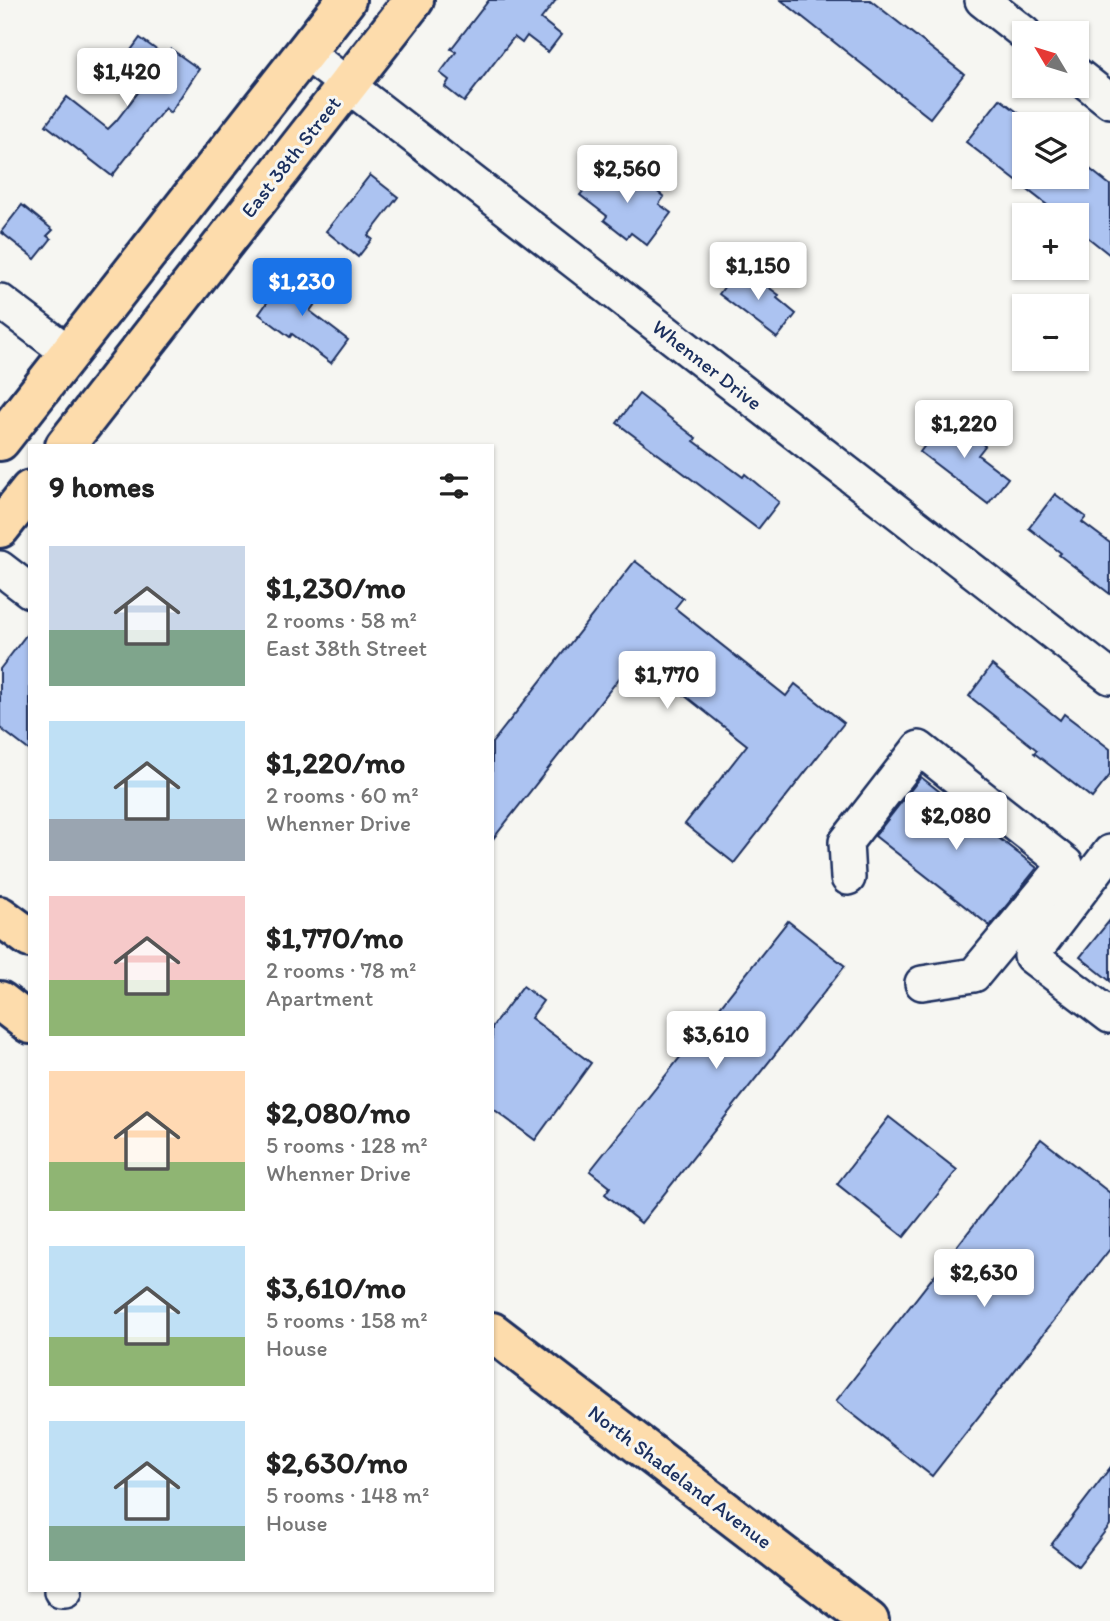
<!DOCTYPE html>
<meta charset="utf-8">
<style>
body{margin:0;font-family:Itim,sans-serif;background:#f6f6f6;color:#222;height:100vh;display:flex;flex-direction:column;font-size:26px;white-space:nowrap}
*{box-sizing:border-box;margin:0}
p{font-size:23px;color:#767676}
.icon{flex:none;width:38px;height:38px;fill:none;stroke:currentColor;stroke-width:2;stroke-linecap:round;stroke-linejoin:round}
.map{position:relative;flex:1;overflow:hidden}
.sheet{position:absolute;left:28px;top:444px;width:466px;height:1148px;display:flex;flex-direction:column;background:#fff;border-radius:0px;box-shadow:0 2px 5px #0004}
.sheet>*{flex:none}
.needle{width:46px;rotate:308deg}
.controls{position:absolute;left:1012px;top:21px;display:grid;gap:14px}
.controls a{display:grid;place-items:center;width:77px;height:77px;border-radius:0px;background:#fff;box-shadow:0 2px 5px #0004;font-size:35px}
.price{position:absolute;translate:-50% -60px;padding:0 16px;border-radius:7px;background:#fff;color:#222;font-size:23px;line-height:46px;filter:drop-shadow(0 2px 4px #0008)}
.price::after{content:'';position:absolute;left:50%;top:42px;width:21px;height:16px;margin-left:-10px;background:inherit;clip-path:polygon(0 0,100% 0,50% 100%)}
.price.active{background:#1a73e8;color:#fff}
ul{padding:0;list-style:none}
li{display:flex;align-items:center;gap:21px;height:175px;padding:0 21px}
li span{display:grid;place-items:center;flex:none;width:196px;height:140px;border-radius:0px;color:#555}
li>.icon{margin-inline-start:auto}
span .icon{width:84px;height:84px;fill:#fffc;stroke-width:1}
li b{font-size:30px}
h2{display:flex;justify-content:space-between;align-items:center;height:84px;padding:0 21px;font-size:30px}
.map>svg:first-child{display:block}
</style>
<div class="map">
<svg width="1110" height="1621" viewBox="0 0 1110 1621">
<rect width="100%" height="100%" fill="#f6f6f2"/>
<filter id="ink" filterUnits="userSpaceOnUse"><feTurbulence type="fractalNoise" baseFrequency=".0143" numOctaves="2"/><feDisplacementMap in="SourceGraphic" scale="14" xChannelSelector="R" yChannelSelector="G"/><feConvolveMatrix kernelMatrix="1 2 1 2 8 2 1 2 1" color-interpolation-filters="sRGB"/></filter>
<g filter="url(#ink)">
<g fill="#acc3f1" stroke="#1b2f5e" stroke-width="2">
<polygon points="489,0 556,0 541,19 561,35 548,52 527,36 522,43 514,37 464,102 445,87 449,80 440,73 456,52 451,49"/>
<polygon points="781,0 870,0 964,74 930,118"/>
<polygon points="140,38 165,56 171,49 199,69 170,113 165,108 112,176 46,125 67,97 108,129 116,121 146,82 121,64"/>
<polygon points="1000,99 1024,117 1024,177 1076,177 1076,158 1110,185 1110,255 1076,228 1076,215 1060,215 966,142"/>
<polygon points="605,164 637,188 643,180 664,197 659,204 671,213 647,245 631,233 627,238 604,220 607,216 580,195"/>
<polygon points="370,175 398,197 368,236 372,239 358,257 326,231"/>
<polygon points="22,205 53,230 47,236 51,239 35,259 1,232"/>
<polygon points="740,266 779,295 777,298 796,314 777,338 719,294"/>
<polygon points="288,273 320,297 310,311 348,340 331,363 292,334 290,337 259,314"/>
<polygon points="639,394 696,438 694,441 743,477 745,474 779,502 758,529 617,423"/>
<polygon points="947,416 985,446 978,455 1008,478 988,504 920,452"/>
<polygon points="1055,494 1086,517 1082,522 1110,543 1110,594 1059,555 1061,553 1029,528"/>
<polygon points="635,561 683,598 675,608 786,696 795,684 844,723 734,863 685,824 747,745 636,657 492,840 492,743"/>
<polygon points="30,630 30,751 0,728 0,669"/>
<polygon points="992,665 1060,720 1064,714 1110,749 1110,775 1092,798 1034,753 1037,750 969,696"/>
<polygon points="921,777 1037,868 990,926 875,836"/>
<polygon points="1110,920 1110,981 1080,957"/>
<polygon points="788,921 845,966 641,1223 605,1194 610,1187 590,1171"/>
<polygon points="523,986 543,1001 531,1018 591,1063 535,1140 492,1108 492,1027"/>
<polygon points="889,1117 957,1170 904,1237 837,1184"/>
<polygon points="1041,1139 1110,1193 1110,1249 932,1476 836,1401"/>
<polygon points="1110,1468 1110,1525 1078,1566 1051,1545"/>
</g>
<g fill="none" stroke-linecap="round" stroke-linejoin="round">
<g stroke="#1b2f5e" stroke-width="38">
<g id="minor">
<polyline points="982,0 1024,33"/>
<polyline points="305,52 1110,677"/>
<polyline points="1076,74 1110,101"/>
<polyline points="0,301 69,353"/>
<polyline points="0,568 30,591"/>
<polyline points="1110,852 1031,956 1110,1016"/>
<polyline points="848,878 846,842 919,748 1066,864 974,975 922,983"/>
<polyline points="61,1591 65,1591"/>
</g>
</g>
<g stroke="#1b2f5e" stroke-width="44">
<g id="major">
<polyline points="0,441 346,0"/>
<polyline points="65,446 414,0"/>
<polyline points="0,528 30,490"/>
<polyline points="0,916 30,938"/>
<polyline points="0,1001 30,1024"/>
<polyline points="492,1332 869,1621"/>
</g>
</g>
<use href="#minor" stroke="#f6f6f2" stroke-width="33"/>
<use href="#major" stroke="#fddcac" stroke-width="38"/>
</g>
</g>
<g text-anchor="middle" stroke-width="6" stroke-linejoin="round" paint-order="stroke">
<g font-size="21" fill="#1b2f5e" stroke="#f6f6f2">
<text transform="translate(291 157) rotate(-52)" y="7">East 38th Street</text>
<text transform="translate(707 365) rotate(38)" y="7">Whenner Drive</text>
<text transform="translate(680 1477) rotate(37)" y="7">North Shadeland Avenue</text>
</g>
</g>
</svg>
<div class="controls">
<a><svg class="needle" viewBox="-14 -14 28 28"><path d="M0-13l5 13h-10z" fill="#e53935"/><path d="M0 13l5-13h-10z" fill="#767676"/></svg></a>
<a><svg class="icon" aria-label="layers" viewBox="0 0 24 24"><path d="M12 4l9 5-9 5-9-5zM3 14l9 5 9-5"/></svg></a>
<a>+</a>
<a>−</a>
</div>
<b class="price" style="left:127px;top:108px">$1,420</b>
<b class="price" style="left:627px;top:205px">$2,560</b>
<b class="price" style="left:758px;top:302px">$1,150</b>
<b class="price active" style="left:302px;top:318px">$1,230</b>
<b class="price" style="left:964px;top:460px">$1,220</b>
<b class="price" style="left:667px;top:711px">$1,770</b>
<b class="price" style="left:956px;top:852px">$2,080</b>
<b class="price" style="left:716px;top:1071px">$3,610</b>
<b class="price" style="left:984px;top:1309px">$2,630</b>
<section class="sheet">
<h2>9 homes<svg class="icon" aria-label="filters" viewBox="0 0 24 24"><path d="M4 7h16M4 17h16"/><circle cx="9" cy="7" r="2"/><circle cx="15" cy="17" r="2"/></svg></h2>
<ul>
<li><span style="background:linear-gradient(#c9d6e8 60%,#7fa58c 0)"><svg class="icon" aria-label="home" viewBox="0 0 24 24"><path d="M3 11l9-7 9 7M6 9v11h12V9"/></svg></span><div><b>$1,230/mo</b><p>2 rooms · 58 m²</p><p>East 38th Street</p></div></li>
<li><span style="background:linear-gradient(#bfe0f5 70%,#9aa5b1 0)"><svg class="icon" aria-label="home" viewBox="0 0 24 24"><path d="M3 11l9-7 9 7M6 9v11h12V9"/></svg></span><div><b>$1,220/mo</b><p>2 rooms · 60 m²</p><p>Whenner Drive</p></div></li>
<li><span style="background:linear-gradient(#f6c9c9 60%,#8fb573 0)"><svg class="icon" aria-label="home" viewBox="0 0 24 24"><path d="M3 11l9-7 9 7M6 9v11h12V9"/></svg></span><div><b>$1,770/mo</b><p>2 rooms · 78 m²</p><p>Apartment</p></div></li>
<li><span style="background:linear-gradient(#ffd9b3 65%,#8fb573 0)"><svg class="icon" aria-label="home" viewBox="0 0 24 24"><path d="M3 11l9-7 9 7M6 9v11h12V9"/></svg></span><div><b>$2,080/mo</b><p>5 rooms · 128 m²</p><p>Whenner Drive</p></div></li>
<li><span style="background:linear-gradient(#bfe0f5 65%,#8fb573 0)"><svg class="icon" aria-label="home" viewBox="0 0 24 24"><path d="M3 11l9-7 9 7M6 9v11h12V9"/></svg></span><div><b>$3,610/mo</b><p>5 rooms · 158 m²</p><p>House</p></div></li>
<li><span style="background:linear-gradient(#bfe0f5 75%,#7fa58c 0)"><svg class="icon" aria-label="home" viewBox="0 0 24 24"><path d="M3 11l9-7 9 7M6 9v11h12V9"/></svg></span><div><b>$2,630/mo</b><p>5 rooms · 148 m²</p><p>House</p></div></li>
</ul>
</section>
</div>
